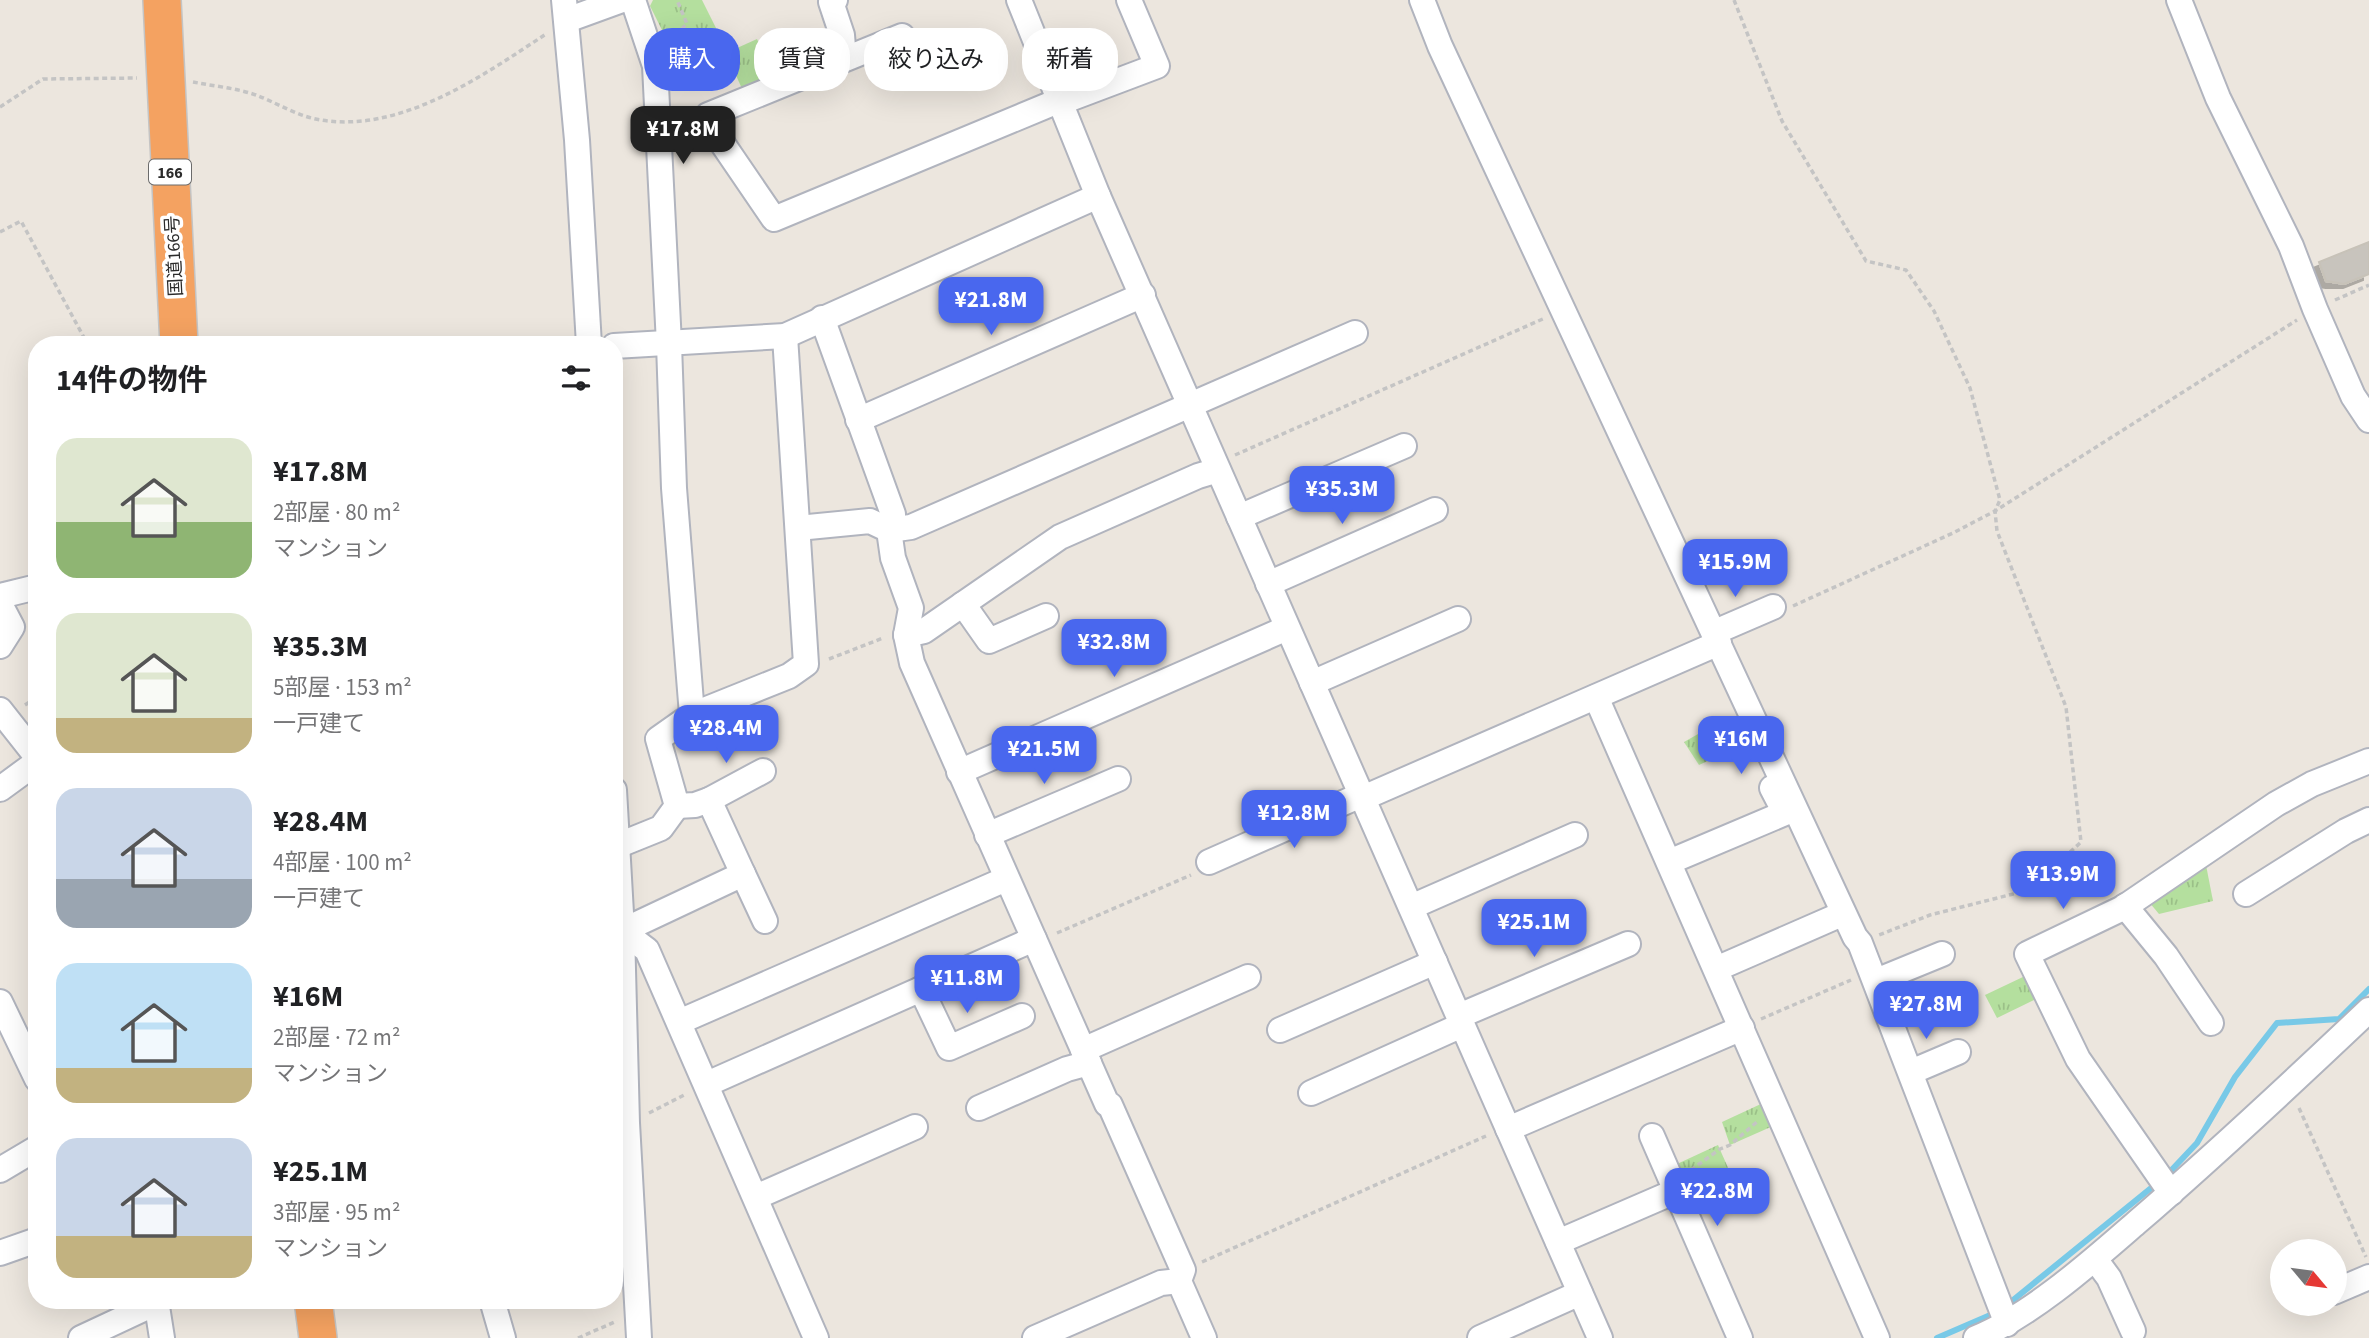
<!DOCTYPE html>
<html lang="ja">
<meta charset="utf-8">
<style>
body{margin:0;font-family:"Source Sans 3","Noto Sans JP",sans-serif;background:#f6f6f6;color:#202124;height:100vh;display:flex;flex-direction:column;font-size:26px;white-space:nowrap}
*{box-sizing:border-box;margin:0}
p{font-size:23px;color:#757577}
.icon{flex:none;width:38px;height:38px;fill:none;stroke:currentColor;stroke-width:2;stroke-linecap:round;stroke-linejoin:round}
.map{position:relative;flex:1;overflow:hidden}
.panel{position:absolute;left:28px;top:336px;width:595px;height:973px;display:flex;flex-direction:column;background:#fff;border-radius:28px;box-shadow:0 7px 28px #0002}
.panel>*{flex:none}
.guide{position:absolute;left:644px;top:28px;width:665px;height:63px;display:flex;gap:14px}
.needle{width:46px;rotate:119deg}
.controls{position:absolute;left:2270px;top:1239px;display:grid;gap:14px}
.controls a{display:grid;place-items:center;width:77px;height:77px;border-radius:50%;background:#fff;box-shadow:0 7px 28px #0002;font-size:35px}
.price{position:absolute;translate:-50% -60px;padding:0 16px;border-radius:14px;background:#4967ee;color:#fff;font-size:23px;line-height:46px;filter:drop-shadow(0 2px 4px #0008)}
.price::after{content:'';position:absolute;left:50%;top:42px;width:21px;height:16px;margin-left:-10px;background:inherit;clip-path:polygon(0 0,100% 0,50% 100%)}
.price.active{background:#222;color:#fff}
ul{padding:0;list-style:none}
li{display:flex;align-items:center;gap:21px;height:175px;padding:0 28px}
li span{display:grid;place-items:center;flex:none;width:196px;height:140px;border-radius:21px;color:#555}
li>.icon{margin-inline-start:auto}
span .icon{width:84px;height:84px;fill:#fffc;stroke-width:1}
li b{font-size:30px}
h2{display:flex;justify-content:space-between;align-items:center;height:84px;padding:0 28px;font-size:30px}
.tag{padding:0 24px;border-radius:28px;background:#fff;box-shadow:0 7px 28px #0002;font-size:24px;line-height:63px}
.tag.active{background:#4967ee;color:#fff}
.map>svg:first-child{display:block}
</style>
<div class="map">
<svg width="2369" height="1338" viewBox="0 0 2369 1338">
<defs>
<pattern id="park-tufts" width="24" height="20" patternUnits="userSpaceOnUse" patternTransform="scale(1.75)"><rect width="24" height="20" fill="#b4df9e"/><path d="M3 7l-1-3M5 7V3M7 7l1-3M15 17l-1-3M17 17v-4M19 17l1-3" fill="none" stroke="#9bc088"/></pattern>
<filter id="shadow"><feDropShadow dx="-6" dy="6" stdDeviation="0" flood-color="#0004"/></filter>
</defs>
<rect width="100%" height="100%" fill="#ece6de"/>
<g fill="url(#park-tufts)">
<polygon points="653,0 702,0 726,48 682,70 650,6"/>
<polygon points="757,39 773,76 743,91 726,53"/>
<polygon points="1728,717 1740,746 1699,765 1684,742"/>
<polygon points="2206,865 2213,901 2159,914 2149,902"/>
<polygon points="2025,976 2036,999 1997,1018 1985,995"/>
<polygon points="1763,1103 1773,1126 1730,1145 1722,1122"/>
<polygon points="1718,1145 1729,1170 1688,1189 1677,1164"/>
</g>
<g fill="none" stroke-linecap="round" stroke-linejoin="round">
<g stroke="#78c9e7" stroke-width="6">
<polyline points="2165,1177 2197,1143 2235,1077 2277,1023 2339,1019 2369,989"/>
<polyline points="2007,1305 2156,1184"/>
<polyline points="1937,1338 1995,1313"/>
</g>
</g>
<polygon fill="#c8c4bd" stroke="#c7c2b8" stroke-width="2" filter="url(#shadow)" points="2369,242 2369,274 2344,284 2326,281 2319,262"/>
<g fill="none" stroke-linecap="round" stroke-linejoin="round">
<g stroke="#b1b4be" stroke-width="28">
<g id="minor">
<polyline points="564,0 577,140 589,345"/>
<polyline points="633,0 655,66 669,344 674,488 692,715"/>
<polyline points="835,0 831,2 842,35 844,59"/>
<polyline points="1019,0 1098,196 1600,1338"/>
<polyline points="1422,0 1440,46 1855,937 1860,943 2007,1324"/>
<polyline points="2179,0 2218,98 2291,246 2315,309 2353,396 2369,420"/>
<polyline points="567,20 622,0"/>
<polyline points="902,36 708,115 718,137 774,219 1058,101"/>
<polyline points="1059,103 1157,66 1129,0"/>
<polyline points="822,318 893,514 889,530 911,527 1355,333"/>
<polyline points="614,346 785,336 1098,196"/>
<polyline points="858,420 1143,295"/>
<polyline points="1239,517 1404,446"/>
<polyline points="798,528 870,521 889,530 893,558 911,608 906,635 912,663 1107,1104 1110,1105 1183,1270 1179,1281 1204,1338"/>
<polyline points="1268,584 1435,510"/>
<polyline points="0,596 37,587"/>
<polyline points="0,604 12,627 0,646"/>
<polyline points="963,604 989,641 1046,616"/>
<polyline points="1715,632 1773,607"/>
<polyline points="906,635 924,631 1060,537 1198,476 1218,470"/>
<polyline points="1312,683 1458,619"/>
<polyline points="1596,697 1877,1338"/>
<polyline points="0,710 37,757"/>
<polyline points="959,772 1287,628"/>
<polyline points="0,789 37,762"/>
<polyline points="614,790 622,931 627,1123 639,1338"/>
<polyline points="1363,798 1719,643"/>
<polyline points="709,800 763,771"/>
<polyline points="677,806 695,805 709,800 743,874 622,931 647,950 816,1338"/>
<polyline points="987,835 1118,779"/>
<polyline points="614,847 661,828 677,806 658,739 692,715 789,676 806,664 785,336"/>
<polyline points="1209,862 1361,795"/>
<polyline points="1669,862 1785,813 1772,788"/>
<polyline points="743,874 765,921"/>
<polyline points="2246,894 2346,831 2369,820"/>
<polyline points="2125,906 2166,956 2211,1023"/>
<polyline points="1411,907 1575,835"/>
<polyline points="1716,969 1835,917"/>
<polyline points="1876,981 1942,954"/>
<polyline points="921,989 949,1048 1022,1016"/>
<polyline points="0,1002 37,1079"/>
<polyline points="1459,1016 1628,944"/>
<polyline points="679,1022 1006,879"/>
<polyline points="1280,1030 1435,962"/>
<polyline points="1083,1050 1248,977"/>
<polyline points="1911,1072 1958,1052"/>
<polyline points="707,1084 1034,939"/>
<polyline points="1311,1093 1462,1025"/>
<polyline points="979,1108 1067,1069 1089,1063"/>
<polyline points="1508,1129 1742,1028"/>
<polyline points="1652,1136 1740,1338"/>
<polyline points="0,1170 37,1148"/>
<polyline points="2171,1193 2078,1059 2027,954 2123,908 2276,804 2312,784 2369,761"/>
<polyline points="756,1197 915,1127"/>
<polyline points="1558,1242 1676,1191"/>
<polyline points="0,1253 37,1240"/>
<polyline points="2095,1259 2109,1278 2133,1331"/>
<polyline points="2334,1292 2369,1277"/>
<polyline points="156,1300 162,1338"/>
<polyline points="492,1300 503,1338"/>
<polyline points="81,1338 156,1303"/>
<polyline points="1035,1338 1161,1283 1179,1281"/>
<polyline points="1480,1338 1580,1293"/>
<path d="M1976,1338c56,-23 115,-76 160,-115 80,-69 157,-141 233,-213"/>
</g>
</g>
<g stroke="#c4c4c4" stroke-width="40">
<g id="highway">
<polyline points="162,0 179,345"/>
<polyline points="313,1300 318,1338"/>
</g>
</g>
<g stroke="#c4c4c4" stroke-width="3.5" stroke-dasharray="5 3.5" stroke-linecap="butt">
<polyline points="1734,0 1782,121 1866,261 1906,270 1934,311 1970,388 2000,500 1995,511 1997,531 2066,707 2081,842 2029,890 1930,915 1879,935"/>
<polyline points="669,40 687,24 677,0"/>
<path d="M193,82c20,4 43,6 63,13 21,8 43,22 65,25 81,13 161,-44 225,-86"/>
<polyline points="0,107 43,79 137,78"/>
<polyline points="0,232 21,221 88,345"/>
<polyline points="2335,300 2369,285"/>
<polyline points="1235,455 1545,318"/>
<polyline points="1793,606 1953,533 1995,511 2297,320"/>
<polyline points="829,659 883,638"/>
<polyline points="25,705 37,697"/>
<polyline points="1057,933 1191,875"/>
<polyline points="1761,1019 1851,980"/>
<polyline points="2299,1108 2366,1257"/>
<polyline points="649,1113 686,1094"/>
<polyline points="1691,1170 1720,1149 1730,1145 1758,1121"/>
<polyline points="1202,1262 1486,1136"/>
<polyline points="578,1338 617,1321"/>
</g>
<use href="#minor" stroke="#fff" stroke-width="24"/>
<use href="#highway" stroke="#f4a261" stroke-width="37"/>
</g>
<g text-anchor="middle" stroke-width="7" stroke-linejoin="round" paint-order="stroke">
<rect fill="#fff" stroke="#6b6b6b" stroke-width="2" x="149" y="159.5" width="42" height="25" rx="5"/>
<g font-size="16" font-weight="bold" fill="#2b2b2b">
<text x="170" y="178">166</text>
</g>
<g font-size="18" fill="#2b2b2b" stroke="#fff">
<text transform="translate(174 256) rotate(-93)" y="6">国道166号</text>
</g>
</g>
</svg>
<div class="controls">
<a><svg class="needle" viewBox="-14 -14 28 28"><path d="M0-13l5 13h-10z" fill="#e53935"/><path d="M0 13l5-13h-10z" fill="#757577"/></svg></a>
</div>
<b class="price active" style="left:683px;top:166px">¥17.8M</b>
<b class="price" style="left:991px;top:337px">¥21.8M</b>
<b class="price" style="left:1342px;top:526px">¥35.3M</b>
<b class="price" style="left:1735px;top:599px">¥15.9M</b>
<b class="price" style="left:1114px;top:679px">¥32.8M</b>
<b class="price" style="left:726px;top:765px">¥28.4M</b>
<b class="price" style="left:1741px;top:776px">¥16M</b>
<b class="price" style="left:1044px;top:786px">¥21.5M</b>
<b class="price" style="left:1294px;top:850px">¥12.8M</b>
<b class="price" style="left:2063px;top:911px">¥13.9M</b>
<b class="price" style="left:1534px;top:959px">¥25.1M</b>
<b class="price" style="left:967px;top:1015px">¥11.8M</b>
<b class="price" style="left:1926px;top:1041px">¥27.8M</b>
<b class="price" style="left:1717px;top:1228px">¥22.8M</b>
<div class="guide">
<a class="tag active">購入</a>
<a class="tag">賃貸</a>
<a class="tag">絞り込み</a>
<a class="tag">新着</a>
</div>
<section class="panel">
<h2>14件の物件<svg class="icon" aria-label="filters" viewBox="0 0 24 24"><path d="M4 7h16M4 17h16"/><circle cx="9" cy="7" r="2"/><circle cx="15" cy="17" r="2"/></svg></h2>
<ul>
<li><span style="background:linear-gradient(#dfe7d0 60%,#8fb573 0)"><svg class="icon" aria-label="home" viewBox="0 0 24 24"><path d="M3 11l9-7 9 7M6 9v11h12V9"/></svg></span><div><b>¥17.8M</b><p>2部屋 · 80 m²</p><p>マンション</p></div></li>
<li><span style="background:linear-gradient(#dfe7d0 75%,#c2b280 0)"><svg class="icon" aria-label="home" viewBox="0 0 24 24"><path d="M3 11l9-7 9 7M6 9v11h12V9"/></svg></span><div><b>¥35.3M</b><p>5部屋 · 153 m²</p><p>一戸建て</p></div></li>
<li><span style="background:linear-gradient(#c9d6e8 65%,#9aa5b1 0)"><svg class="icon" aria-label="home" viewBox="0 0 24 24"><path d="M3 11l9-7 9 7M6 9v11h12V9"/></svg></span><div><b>¥28.4M</b><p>4部屋 · 100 m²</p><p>一戸建て</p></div></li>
<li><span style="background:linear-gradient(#bfe0f5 75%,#c2b280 0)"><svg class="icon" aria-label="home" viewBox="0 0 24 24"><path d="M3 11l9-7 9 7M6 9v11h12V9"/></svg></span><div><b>¥16M</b><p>2部屋 · 72 m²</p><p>マンション</p></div></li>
<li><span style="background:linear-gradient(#c9d6e8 70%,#c2b280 0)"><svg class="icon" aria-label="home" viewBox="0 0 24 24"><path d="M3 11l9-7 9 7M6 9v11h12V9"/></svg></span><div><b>¥25.1M</b><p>3部屋 · 95 m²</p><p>マンション</p></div></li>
</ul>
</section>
</div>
